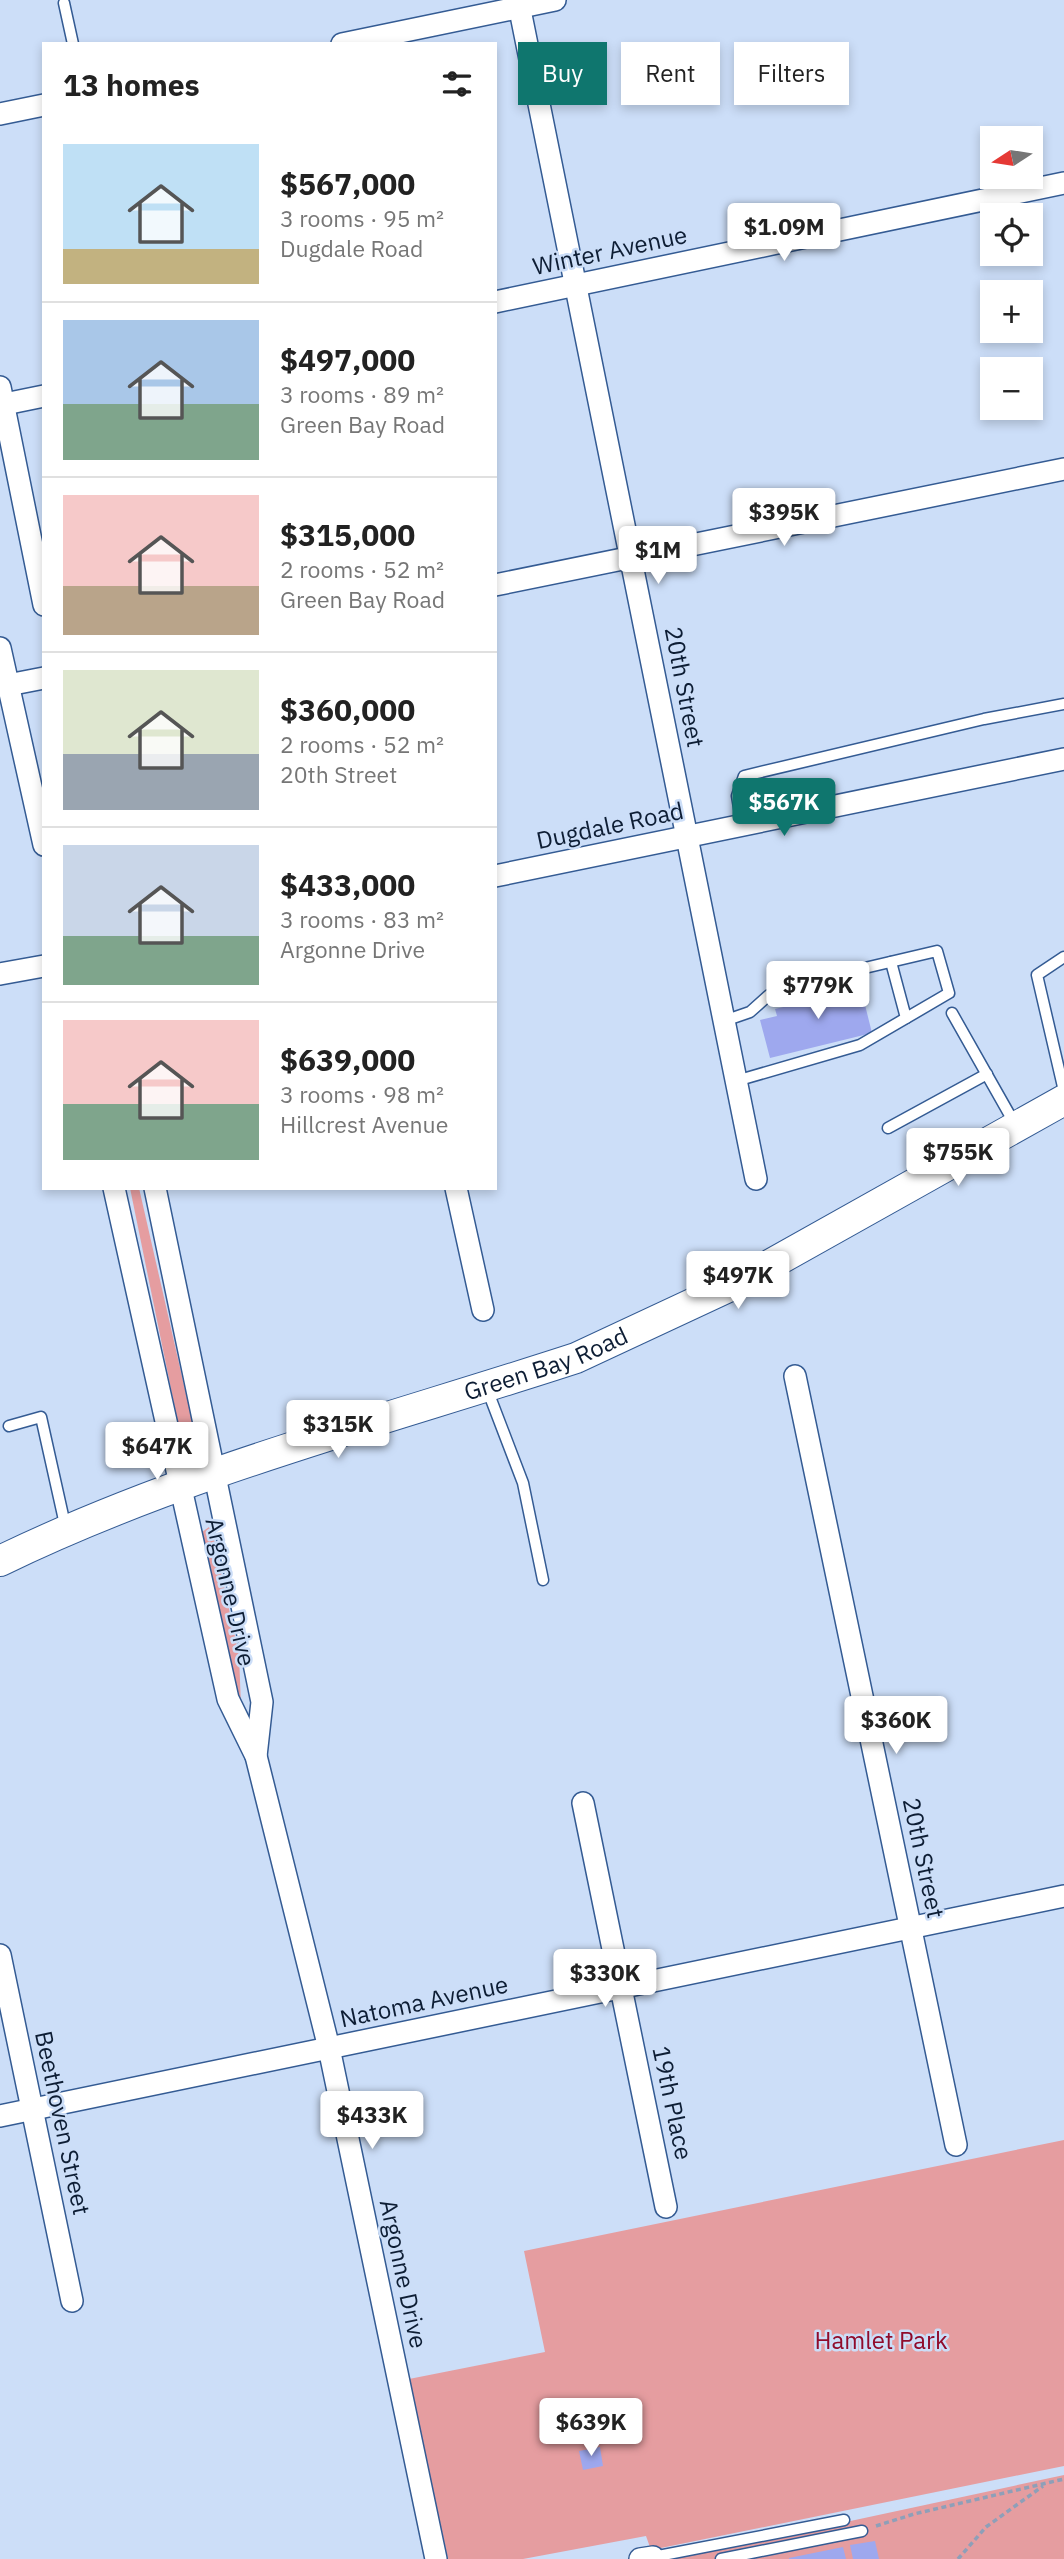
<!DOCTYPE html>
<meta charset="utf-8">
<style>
body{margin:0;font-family:"IBM Plex Sans",sans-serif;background:#f2f2f2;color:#222;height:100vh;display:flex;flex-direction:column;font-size:26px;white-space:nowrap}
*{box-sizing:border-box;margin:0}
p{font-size:23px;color:#767676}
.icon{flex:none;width:38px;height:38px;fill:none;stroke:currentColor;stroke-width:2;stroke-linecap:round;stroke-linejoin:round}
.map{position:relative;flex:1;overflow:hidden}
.details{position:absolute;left:42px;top:42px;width:455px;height:1148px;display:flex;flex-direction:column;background:#fff;border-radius:0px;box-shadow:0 4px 10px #0003}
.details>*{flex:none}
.banner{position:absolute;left:518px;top:42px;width:441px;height:63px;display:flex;gap:14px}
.needle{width:46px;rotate:258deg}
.buttons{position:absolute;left:980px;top:126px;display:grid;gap:14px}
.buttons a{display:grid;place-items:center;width:63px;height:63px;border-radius:0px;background:#fff;box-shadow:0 4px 10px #0003;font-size:35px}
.price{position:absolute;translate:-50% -60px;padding:0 16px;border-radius:7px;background:#fff;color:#222;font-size:23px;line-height:46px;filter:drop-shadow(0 2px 4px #0008)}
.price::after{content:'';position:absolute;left:50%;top:42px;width:21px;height:16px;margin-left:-10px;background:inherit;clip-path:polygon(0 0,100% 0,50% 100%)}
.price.current{background:#0f766e;color:#fff}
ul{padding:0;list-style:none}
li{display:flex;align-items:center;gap:21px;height:175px;padding:0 21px}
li+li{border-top:2px solid #e0e0e0}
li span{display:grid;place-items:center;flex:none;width:196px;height:140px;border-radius:0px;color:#555}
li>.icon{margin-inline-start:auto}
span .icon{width:84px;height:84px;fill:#fffc;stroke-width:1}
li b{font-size:30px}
h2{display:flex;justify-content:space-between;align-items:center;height:84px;padding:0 21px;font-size:30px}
.tag{padding:0 24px;border-radius:0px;background:#fff;box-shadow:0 4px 10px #0003;font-size:24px;line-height:63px}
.tag.current{background:#0f766e;color:#fff}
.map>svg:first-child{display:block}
</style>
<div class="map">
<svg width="1064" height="2559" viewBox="0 0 1064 2559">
<rect width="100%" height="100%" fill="#ccdef8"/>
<g fill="#e59da0">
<polygon points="130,1188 139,1188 194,1429 180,1433"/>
<polygon points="209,1527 212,1531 239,1655 241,1706 202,1532"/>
<polygon points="1064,2140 1064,2466 651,2550 646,2536 523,2559 448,2559 409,2379 545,2352 524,2251"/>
<polygon points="1064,2475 1064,2559 674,2559"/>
</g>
<g fill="#9ea8ee">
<polygon points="858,977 872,1033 770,1058 760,1020 777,1016 775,1009 833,995 831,984"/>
<polygon points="600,2447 603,2466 583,2470 579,2451"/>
<polygon points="875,2541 879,2559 853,2559 850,2545"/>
<polygon points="843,2547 846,2559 789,2559 789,2558"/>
</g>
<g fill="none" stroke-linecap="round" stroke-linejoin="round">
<g stroke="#345b93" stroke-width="13">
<g id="service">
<polyline points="64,3 73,44"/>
<polyline points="742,825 737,796 744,776 984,719 1064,704"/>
<polyline points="1064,957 1037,975 1064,1091"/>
<polyline points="891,962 906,1018"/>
<polyline points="952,1013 1016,1126"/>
<polyline points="724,1021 750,1012 769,995 805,982 937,951 949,993 860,1045 736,1081"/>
<polyline points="888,1128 987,1074"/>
<polyline points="487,1389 523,1483 543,1580"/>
<polyline points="9,1426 41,1417 66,1529"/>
<polyline points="653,2557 844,2520"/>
<polyline points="721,2559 862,2531"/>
</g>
</g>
<g stroke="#345b93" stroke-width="24">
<g id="minor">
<polyline points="518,0 756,1179"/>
<polyline points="342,44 555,0"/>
<polyline points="0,114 44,105"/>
<polyline points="495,302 1064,183"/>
<polyline points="0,387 44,605"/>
<polyline points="0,405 44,396"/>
<polyline points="495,585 1064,469"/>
<polyline points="0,648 44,845"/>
<polyline points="8,685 44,678"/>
<polyline points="495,876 1064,759"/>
<polyline points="0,974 44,966"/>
<polyline points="114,1188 228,1699 256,1756 329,2048 436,2559"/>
<polyline points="155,1188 262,1702 256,1756"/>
<polyline points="456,1188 483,1310"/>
<polyline points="795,1376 956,2145"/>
<polyline points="583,1803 666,2207"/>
<polyline points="0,1955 72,2301"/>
<polyline points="0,2116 1064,1896"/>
<polyline points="640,2559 653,2557"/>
</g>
</g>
<g stroke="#345b93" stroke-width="32">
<g id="secondary">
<path id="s1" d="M0,1561c183,-89 383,-140 576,-203l163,-76 325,-182"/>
</g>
</g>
<g stroke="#8e9fb8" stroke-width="3.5" stroke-dasharray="5 3.5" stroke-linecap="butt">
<polyline points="876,2526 914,2514 1064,2479"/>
<polyline points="958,2559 986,2527 1043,2486"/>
</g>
<use href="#service" stroke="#fff" stroke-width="10"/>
<use href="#minor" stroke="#fff" stroke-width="21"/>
<use href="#secondary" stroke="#fff" stroke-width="30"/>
</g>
<g text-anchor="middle" stroke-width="5" stroke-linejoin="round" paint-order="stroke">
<g font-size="24" fill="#0d1d34" stroke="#ccdef8">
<text transform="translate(610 251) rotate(-12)" y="8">Winter Avenue</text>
<text transform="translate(684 687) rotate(79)" y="8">20th Street</text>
<text transform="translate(610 826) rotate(-12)" y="8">Dugdale Road</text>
<text dy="8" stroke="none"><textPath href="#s1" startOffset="581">Green Bay Road</textPath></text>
<text transform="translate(230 1592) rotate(77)" y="8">Argonne Drive</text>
<text transform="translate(923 1858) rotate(78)" y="8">20th Street</text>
<text transform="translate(424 2002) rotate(-12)" y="8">Natoma Avenue</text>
<text transform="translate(672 2103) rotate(78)" y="8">19th Place</text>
<text transform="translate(62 2123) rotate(78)" y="8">Beethoven Street</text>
<text transform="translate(403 2274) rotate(78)" y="8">Argonne Drive</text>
</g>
<g font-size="24" fill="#900b2b" stroke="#ccdef8">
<text x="881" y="2349">Hamlet Park</text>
</g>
</g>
</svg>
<div class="buttons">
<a><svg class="needle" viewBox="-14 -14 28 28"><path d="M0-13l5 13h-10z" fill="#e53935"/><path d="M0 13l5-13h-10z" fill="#767676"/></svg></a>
<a><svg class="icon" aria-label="locate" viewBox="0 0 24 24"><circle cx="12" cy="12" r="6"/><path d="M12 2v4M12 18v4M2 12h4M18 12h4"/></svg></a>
<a>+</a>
<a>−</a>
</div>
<b class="price" style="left:784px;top:263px">$1.09M</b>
<b class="price" style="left:784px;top:548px">$395K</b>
<b class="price" style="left:658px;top:586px">$1M</b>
<b class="price current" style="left:784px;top:838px">$567K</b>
<b class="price" style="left:818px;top:1021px">$779K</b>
<b class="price" style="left:958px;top:1188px">$755K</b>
<b class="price" style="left:738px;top:1311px">$497K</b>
<b class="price" style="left:338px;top:1460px">$315K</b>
<b class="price" style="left:157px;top:1482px">$647K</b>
<b class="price" style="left:896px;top:1756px">$360K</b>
<b class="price" style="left:605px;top:2009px">$330K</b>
<b class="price" style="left:372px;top:2151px">$433K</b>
<b class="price" style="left:591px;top:2458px">$639K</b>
<div class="banner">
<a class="tag current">Buy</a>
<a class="tag">Rent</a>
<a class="tag">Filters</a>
</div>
<section class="details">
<h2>13 homes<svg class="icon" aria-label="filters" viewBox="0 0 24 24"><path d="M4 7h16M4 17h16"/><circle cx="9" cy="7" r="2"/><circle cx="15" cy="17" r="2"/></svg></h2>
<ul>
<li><span style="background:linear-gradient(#bfe0f5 75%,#c2b280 0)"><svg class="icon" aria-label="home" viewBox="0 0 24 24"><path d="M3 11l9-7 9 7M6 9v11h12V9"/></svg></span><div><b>$567,000</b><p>3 rooms · 95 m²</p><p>Dugdale Road</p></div></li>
<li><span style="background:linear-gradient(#a9c7e8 60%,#7fa58c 0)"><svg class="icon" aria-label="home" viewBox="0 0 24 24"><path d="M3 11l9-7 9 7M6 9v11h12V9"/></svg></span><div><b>$497,000</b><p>3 rooms · 89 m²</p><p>Green Bay Road</p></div></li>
<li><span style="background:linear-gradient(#f6c9c9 65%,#b9a48a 0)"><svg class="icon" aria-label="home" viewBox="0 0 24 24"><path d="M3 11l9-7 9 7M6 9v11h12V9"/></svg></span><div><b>$315,000</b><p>2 rooms · 52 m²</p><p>Green Bay Road</p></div></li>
<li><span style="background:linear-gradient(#dfe7d0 60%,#9aa5b1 0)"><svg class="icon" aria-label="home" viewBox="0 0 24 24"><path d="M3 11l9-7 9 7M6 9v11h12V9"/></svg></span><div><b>$360,000</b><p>2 rooms · 52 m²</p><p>20th Street</p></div></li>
<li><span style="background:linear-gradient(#c9d6e8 65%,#7fa58c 0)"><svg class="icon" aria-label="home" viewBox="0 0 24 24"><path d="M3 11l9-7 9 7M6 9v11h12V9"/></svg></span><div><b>$433,000</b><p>3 rooms · 83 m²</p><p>Argonne Drive</p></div></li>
<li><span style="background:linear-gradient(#f6c9c9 60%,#7fa58c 0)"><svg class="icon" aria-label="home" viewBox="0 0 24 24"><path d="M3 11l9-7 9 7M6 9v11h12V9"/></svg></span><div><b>$639,000</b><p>3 rooms · 98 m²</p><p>Hillcrest Avenue</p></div></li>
</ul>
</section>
</div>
